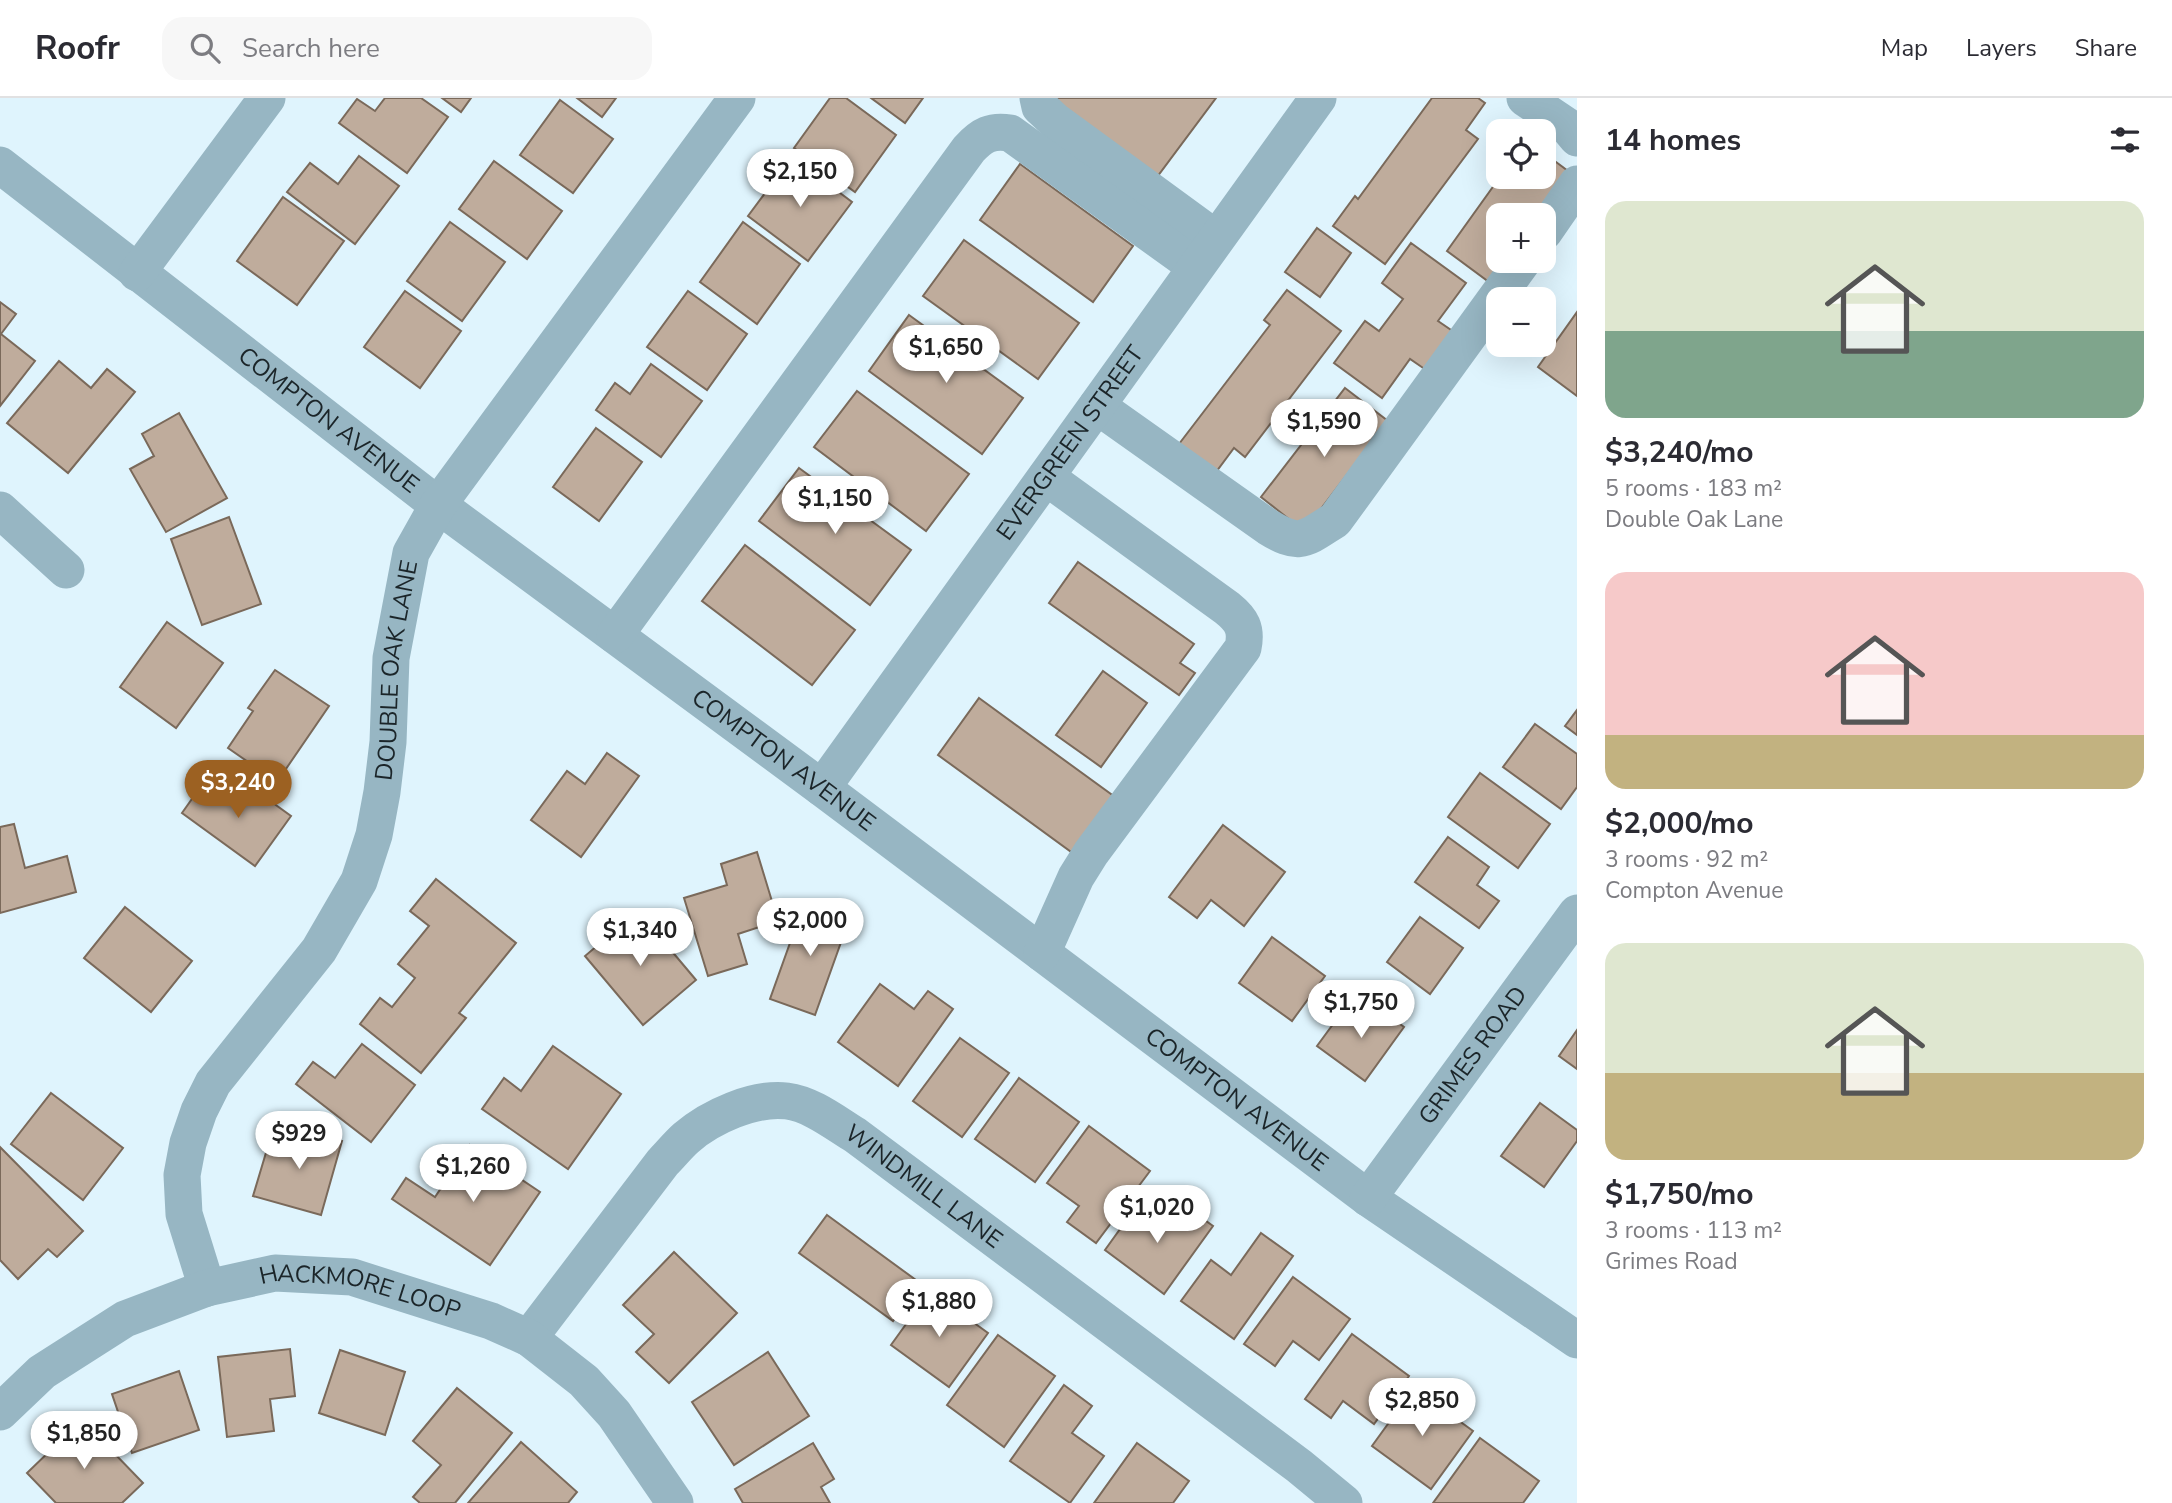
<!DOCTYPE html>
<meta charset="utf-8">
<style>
body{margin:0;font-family:"Nunito Sans",sans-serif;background:#f7f7f7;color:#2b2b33;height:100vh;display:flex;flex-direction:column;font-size:26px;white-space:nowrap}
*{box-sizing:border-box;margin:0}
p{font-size:23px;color:#7c7c81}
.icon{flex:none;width:38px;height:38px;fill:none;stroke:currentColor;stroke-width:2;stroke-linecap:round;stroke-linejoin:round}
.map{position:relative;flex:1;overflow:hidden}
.details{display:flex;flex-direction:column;background:#fff;width:595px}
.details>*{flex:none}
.buttons{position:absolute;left:1486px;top:21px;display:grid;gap:14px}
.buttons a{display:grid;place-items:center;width:70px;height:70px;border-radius:14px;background:#fff;box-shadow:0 7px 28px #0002;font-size:35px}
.price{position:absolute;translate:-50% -60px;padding:0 16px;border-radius:24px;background:#fff;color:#222;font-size:23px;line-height:46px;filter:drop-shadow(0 2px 4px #0008)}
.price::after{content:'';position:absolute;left:50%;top:42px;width:21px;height:16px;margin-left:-10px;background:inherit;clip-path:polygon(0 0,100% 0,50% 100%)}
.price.active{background:#9c6122;color:#fff}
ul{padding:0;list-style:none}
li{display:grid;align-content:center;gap:14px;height:371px;padding:0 28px}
li span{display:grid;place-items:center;height:217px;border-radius:21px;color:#555}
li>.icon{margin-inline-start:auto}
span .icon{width:126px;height:126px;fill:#fffc;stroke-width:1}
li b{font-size:30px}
h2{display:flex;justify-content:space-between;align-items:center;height:84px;padding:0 28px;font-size:30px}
header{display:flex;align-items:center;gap:42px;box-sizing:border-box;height:98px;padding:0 35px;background:#fff;border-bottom:2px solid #e1e1e2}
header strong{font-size:33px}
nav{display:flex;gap:38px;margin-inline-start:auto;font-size:24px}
.search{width:490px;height:63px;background:#f7f7f7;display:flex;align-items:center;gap:18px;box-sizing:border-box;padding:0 24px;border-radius:21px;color:#7c7c81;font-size:26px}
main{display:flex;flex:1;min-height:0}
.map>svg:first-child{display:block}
</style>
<header>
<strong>Roofr</strong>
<div class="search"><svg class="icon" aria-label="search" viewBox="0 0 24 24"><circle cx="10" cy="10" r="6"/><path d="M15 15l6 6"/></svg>Search here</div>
<nav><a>Map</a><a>Layers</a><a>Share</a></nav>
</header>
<main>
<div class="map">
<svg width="1577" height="1405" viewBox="0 0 1577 1405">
<rect width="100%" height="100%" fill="#dff4fd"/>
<g fill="#bfac9c" stroke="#7a695a" stroke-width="2">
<polygon points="385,0 421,0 448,19 407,75 339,25 357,1 375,13"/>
<polygon points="442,0 471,0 461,14"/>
<polygon points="577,0 616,0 602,19"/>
<polygon points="830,0 846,0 896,37 855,94 794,50"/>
<polygon points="871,0 923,0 905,25"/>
<polygon points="1058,0 1216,0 1157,79 1056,3"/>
<polygon points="1432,0 1478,0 1485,5 1466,32 1478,41 1385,166 1333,128 1355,98 1358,101"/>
<polygon points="560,2 613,41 573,95 520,57"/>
<polygon points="1544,55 1568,73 1537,117 1498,117 1498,163 1504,163 1489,184 1447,153 1500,79 1544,79"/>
<polygon points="359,58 399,88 355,146 287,94 310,65 338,86"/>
<polygon points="792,59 852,104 808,163 748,118"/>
<polygon points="494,63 562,113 527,161 459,111"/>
<polygon points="1020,66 1133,148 1093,204 980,122"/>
<polygon points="283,99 344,143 297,207 237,163"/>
<polygon points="450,124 505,164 462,223 407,183"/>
<polygon points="743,124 800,166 757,226 700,184"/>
<polygon points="1317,130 1351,155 1320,199 1285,174"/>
<polygon points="964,142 1079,225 1038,281 923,198"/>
<polygon points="1411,145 1466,185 1438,223 1454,234 1426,272 1410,261 1382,300 1334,265 1365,223 1379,233 1403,201 1382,185"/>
<polygon points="1287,192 1341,233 1245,359 1234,350 1216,374 1179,346 1270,227 1264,222"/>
<polygon points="405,193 461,233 420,290 364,249"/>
<polygon points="688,193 747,236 707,292 647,249"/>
<polygon points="0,204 16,216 1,236 35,263 0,308"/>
<polygon points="1577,214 1577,298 1538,269"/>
<polygon points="909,217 1023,300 982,356 869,273"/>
<polygon points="59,263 91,290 107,271 135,294 68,375 7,325"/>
<polygon points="651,266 702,303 661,359 596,312 615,285 630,296"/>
<polygon points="1345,290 1388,323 1304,433 1261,399"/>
<polygon points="857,293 969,376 926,433 814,349"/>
<polygon points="179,315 227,400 166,434 130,371 154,358 142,336"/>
<polygon points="596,330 642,364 599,423 553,389"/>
<polygon points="799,370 911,452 870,507 759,423"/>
<polygon points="229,419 261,506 202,527 171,441"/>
<polygon points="745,447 855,532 812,587 702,503"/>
<polygon points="1078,464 1194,546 1180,565 1195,575 1179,597 1049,505"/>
<polygon points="167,524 223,565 176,630 120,589"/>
<polygon points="275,572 329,608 277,684 228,650 253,613 248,610"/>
<polygon points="1103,573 1147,605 1101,669 1056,637"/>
<polygon points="979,600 1115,699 1074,756 938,657"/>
<polygon points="1577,612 1577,637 1565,628"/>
<polygon points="1535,626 1577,656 1577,689 1561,711 1503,669"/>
<polygon points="607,655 639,678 581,759 531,722 567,673 585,686"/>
<polygon points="1480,675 1550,726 1518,770 1448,719"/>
<polygon points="204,684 234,706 248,687 291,718 255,768 182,715"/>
<polygon points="14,726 25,770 67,758 76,794 0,815 0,729"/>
<polygon points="1223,727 1285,774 1244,828 1211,802 1197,820 1169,799"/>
<polygon points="1448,739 1489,769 1477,787 1499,803 1479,830 1415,784"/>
<polygon points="757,754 778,823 738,836 747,866 708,878 684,800 727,787 721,766"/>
<polygon points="436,781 516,845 459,915 466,920 421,975 360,926 380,900 392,909 415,880 398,866 429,828 410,813"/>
<polygon points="805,803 850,819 815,917 770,901"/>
<polygon points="125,809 192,863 151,914 84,860"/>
<polygon points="638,813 696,882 643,927 585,858"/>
<polygon points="1420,819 1463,850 1430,896 1387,864"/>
<polygon points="1272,839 1325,878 1292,923 1239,885"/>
<polygon points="880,886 914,911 928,893 953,911 898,988 838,944"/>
<polygon points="1369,903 1404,929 1365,983 1317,948 1342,914 1354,923"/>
<polygon points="1577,932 1577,971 1559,958"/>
<polygon points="960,940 1009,975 962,1039 913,1003"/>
<polygon points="362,946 415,987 371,1044 296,986 313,964 335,980"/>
<polygon points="553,948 621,996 568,1071 482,1011 504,980 521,993"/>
<polygon points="1019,980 1079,1024 1035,1084 975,1041"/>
<polygon points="51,995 123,1050 83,1102 11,1046"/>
<polygon points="1540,1005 1577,1032 1577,1043 1544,1089 1501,1058"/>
<polygon points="292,1028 342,1043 321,1117 253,1098 268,1048 284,1053"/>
<polygon points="1089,1028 1150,1073 1096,1145 1067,1124 1079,1108 1047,1085"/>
<polygon points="470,1047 540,1094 490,1167 392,1101 406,1080 435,1099"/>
<polygon points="0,1049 83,1133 57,1159 48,1151 18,1181 0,1162"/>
<polygon points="1141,1102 1179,1130 1192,1113 1213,1128 1164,1196 1105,1152"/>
<polygon points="827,1117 920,1185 893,1223 799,1155"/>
<polygon points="1261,1135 1293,1158 1234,1241 1181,1203 1211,1162 1231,1177"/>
<polygon points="674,1154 737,1215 669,1285 636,1254 654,1236 623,1207"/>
<polygon points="1293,1179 1350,1221 1319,1262 1293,1243 1275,1268 1244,1246"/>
<polygon points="930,1193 988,1235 949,1289 891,1247"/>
<polygon points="1352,1236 1409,1278 1374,1326 1343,1303 1331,1320 1305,1301"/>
<polygon points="998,1237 1055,1278 1004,1349 947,1307"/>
<polygon points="290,1251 295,1298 270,1301 274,1333 227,1339 218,1259"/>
<polygon points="340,1252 405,1274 385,1337 319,1315"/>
<polygon points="768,1254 809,1318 734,1367 692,1304"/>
<polygon points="179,1273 199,1332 132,1355 112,1296"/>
<polygon points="1064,1287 1092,1308 1072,1335 1104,1358 1070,1405 1010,1363"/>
<polygon points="457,1290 512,1335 455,1405 420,1405 413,1399 441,1367 413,1343"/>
<polygon points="1414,1290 1473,1333 1431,1391 1372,1348"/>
<polygon points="82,1322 143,1385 122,1405 56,1405 27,1375"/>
<polygon points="1480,1340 1539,1383 1523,1405 1433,1405"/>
<polygon points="521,1344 577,1394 568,1405 468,1405"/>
<polygon points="813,1345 834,1381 821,1389 830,1405 743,1405 735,1391"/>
<polygon points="1137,1345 1189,1383 1173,1405 1094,1405"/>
</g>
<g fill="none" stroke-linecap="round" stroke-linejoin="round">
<g stroke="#97b6c3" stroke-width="37">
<polyline points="1038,0 1040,9 1055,23 1215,140"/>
<polyline points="1525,0 1567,28 1577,40"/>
<path id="s1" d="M0,67l438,340 384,283 546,410 209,142"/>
<polyline points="1544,134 1577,86"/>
<polyline points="137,175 267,0"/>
<path d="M1097,308l171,121c32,20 37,12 67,-7l188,-259"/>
<polyline points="0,412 66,472"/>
<path d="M615,537l354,-486c13,-14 22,-19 41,-16l185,133"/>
<path id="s2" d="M822,690l496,-690"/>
<path d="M1042,855l34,-76 15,-24 152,-205c4,-19 -1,-28 -16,-40l-181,-131"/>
<path id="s3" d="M1368,1100l209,-285"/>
<path id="s4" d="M207,1190l-23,-74 -2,-39 6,-32 11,-32 14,-28 106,-133 40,-69 15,-46 8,-43 6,-50 3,-84 20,-105 27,-48 299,-407"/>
<path id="s5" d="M529,1240l134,-176c8,-8 15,-17 23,-24 24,-21 68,-41 101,-37 24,3 47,21 68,34l444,331 45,37"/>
<path id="s6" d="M0,1314l42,-40 83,-53 82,-31 68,-15 77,4 139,44 38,17 55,43 30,33 61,89"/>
</g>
</g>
<g text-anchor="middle" stroke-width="7" stroke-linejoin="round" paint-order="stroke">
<g font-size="24" fill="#1b2529" stroke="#fff">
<text dy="8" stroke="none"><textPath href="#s1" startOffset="416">COMPTON AVENUE</textPath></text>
<text dy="8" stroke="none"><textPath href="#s2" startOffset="425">EVERGREEN STREET</textPath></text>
<text dy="8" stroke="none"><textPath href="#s4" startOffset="679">DOUBLE OAK LANE</textPath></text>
<text dy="8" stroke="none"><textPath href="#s1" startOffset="984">COMPTON AVENUE</textPath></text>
<text dy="8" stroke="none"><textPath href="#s3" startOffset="177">GRIMES ROAD</textPath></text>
<text dy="8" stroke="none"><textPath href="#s1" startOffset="1550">COMPTON AVENUE</textPath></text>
<text dy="8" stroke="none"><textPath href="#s5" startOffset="527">WINDMILL LANE</textPath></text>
<text dy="8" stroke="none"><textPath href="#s6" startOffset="401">HACKMORE LOOP</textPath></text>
</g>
</g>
</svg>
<div class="buttons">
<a><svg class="icon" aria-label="locate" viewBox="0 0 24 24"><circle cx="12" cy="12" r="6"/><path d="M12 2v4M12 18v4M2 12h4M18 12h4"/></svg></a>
<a>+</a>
<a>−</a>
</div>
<b class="price" style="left:800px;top:111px">$2,150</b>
<b class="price" style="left:946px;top:287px">$1,650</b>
<b class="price" style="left:1324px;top:361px">$1,590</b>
<b class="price" style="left:835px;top:438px">$1,150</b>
<b class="price active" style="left:238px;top:722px">$3,240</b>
<b class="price" style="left:810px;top:860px">$2,000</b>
<b class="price" style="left:640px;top:870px">$1,340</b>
<b class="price" style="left:1361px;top:942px">$1,750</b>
<b class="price" style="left:299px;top:1073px">$929</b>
<b class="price" style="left:473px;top:1106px">$1,260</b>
<b class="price" style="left:1157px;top:1147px">$1,020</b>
<b class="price" style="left:939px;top:1241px">$1,880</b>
<b class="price" style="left:1422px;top:1340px">$2,850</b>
<b class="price" style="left:84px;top:1373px">$1,850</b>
</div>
<section class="details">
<h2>14 homes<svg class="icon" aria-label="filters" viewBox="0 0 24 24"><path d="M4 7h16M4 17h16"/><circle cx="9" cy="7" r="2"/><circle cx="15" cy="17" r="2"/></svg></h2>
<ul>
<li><span style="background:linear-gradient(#dfe7d0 60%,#7fa58c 0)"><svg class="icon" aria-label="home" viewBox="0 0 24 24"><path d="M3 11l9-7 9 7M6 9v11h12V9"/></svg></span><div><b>$3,240/mo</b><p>5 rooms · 183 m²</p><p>Double Oak Lane</p></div></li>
<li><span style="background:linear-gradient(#f6c9c9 75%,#c2b280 0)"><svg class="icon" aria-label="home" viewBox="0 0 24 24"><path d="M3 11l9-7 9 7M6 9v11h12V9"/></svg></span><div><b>$2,000/mo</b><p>3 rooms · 92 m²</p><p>Compton Avenue</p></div></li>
<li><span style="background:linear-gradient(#dfe7d0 60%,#c2b280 0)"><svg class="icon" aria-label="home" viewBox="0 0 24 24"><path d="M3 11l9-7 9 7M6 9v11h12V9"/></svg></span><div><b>$1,750/mo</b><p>3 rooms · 113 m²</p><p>Grimes Road</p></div></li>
</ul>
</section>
</main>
